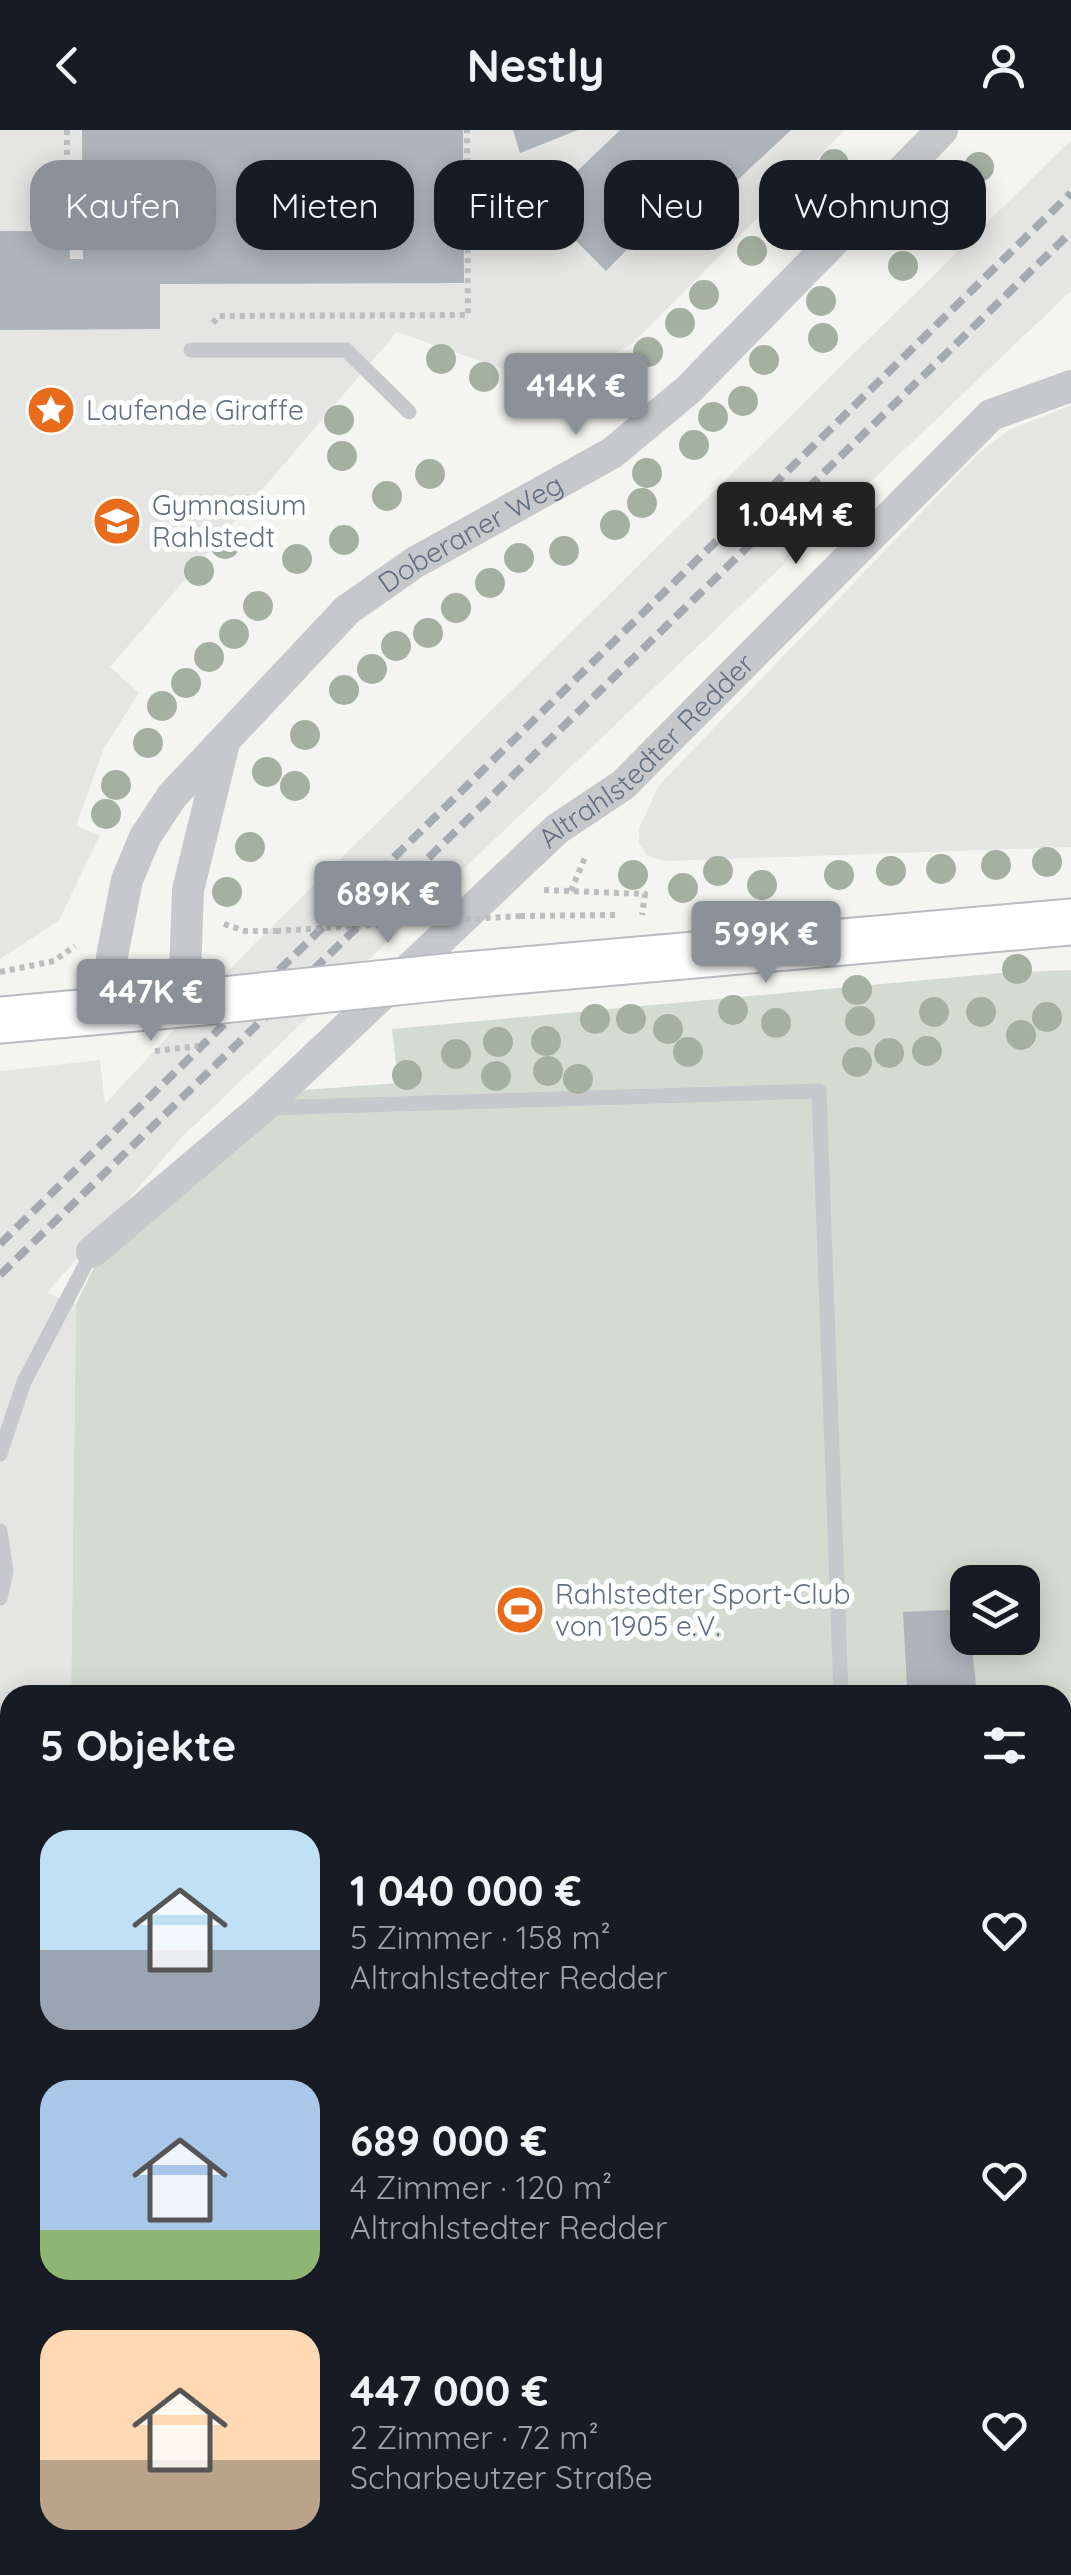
<!DOCTYPE html>
<html lang="de">
<meta charset="utf-8">
<style>
body{margin:0;font-family:Quicksand,sans-serif;background:#20242c;color:#f1f3f6;height:100vh;display:flex;flex-direction:column;font-size:38px;white-space:nowrap}
*{box-sizing:border-box;margin:0}
p{font-size:32px;color:#9ea1a6}
.icon{flex:none;width:55px;height:55px;fill:none;stroke:currentColor;stroke-width:2;stroke-linecap:round;stroke-linejoin:round}
.map{position:relative;flex:1;overflow:hidden}
.sheet{position:absolute;left:0px;top:1555px;width:1072px;height:890px;display:flex;flex-direction:column;background:#171b24;border-radius:30px 30px 0 0;box-shadow:0 5px 25px #0003}
.sheet>*{flex:none}
.banner{position:absolute;left:30px;top:30px;width:1012px;height:90px;display:flex;gap:20px}
.buttons{position:absolute;left:950px;top:1435px;display:grid;gap:20px}
.buttons a{display:grid;place-items:center;width:90px;height:90px;border-radius:20px;background:#171b24;box-shadow:0 5px 25px #0003;font-size:50px}
.price{position:absolute;translate:-50% -85px;padding:0 22px;border-radius:10px;background:#8c9099;color:#fff;font-size:32px;line-height:65px;filter:drop-shadow(0 2px 5px #0008)}
.price::after{content:'';position:absolute;left:50%;top:60px;width:30px;height:22px;margin-left:-15px;background:inherit;clip-path:polygon(0 0,100% 0,50% 100%)}
.price.active{background:#222;color:#fff}
ul{padding:0;list-style:none}
li{display:flex;align-items:center;gap:30px;height:250px;padding:0 40px}
li span{display:grid;place-items:center;flex:none;width:280px;height:200px;border-radius:30px;color:#555}
li>.icon{margin-inline-start:auto}
span .icon{width:120px;height:120px;fill:#fffc;stroke-width:1}
li b{font-size:42px}
h2{display:flex;justify-content:space-between;align-items:center;height:120px;padding:0 40px;font-size:42px}
.pill{padding:0 35px;border-radius:30px;background:#171b24;box-shadow:0 5px 25px #0003;font-size:35px;line-height:90px}
.pill.active{background:#8c9099;color:#fff}
header{display:flex;justify-content:space-between;align-items:center;height:130px;padding:0 40px;background:#171b24;font-size:45px;font-weight:700}
.map>svg:first-child{display:block}
</style>
<header><svg class="icon" aria-label="back" viewBox="0 0 24 24"><path d="M15 5l-7 7 7 7"/></svg>Nestly<svg class="icon" aria-label="person" viewBox="0 0 24 24"><circle cx="12" cy="8" r="4"/><path d="M4 21q1-7 8-7t8 7"/></svg></header>
<div class="map">
<svg width="1071" height="2445" viewBox="0 0 1071 2445">
<rect width="100%" height="100%" fill="#f4f5f0"/>
<g fill="#e5e5e4">
<polygon points="0,0 845,0 632,214 590,236 521,245 397,202 110,537 139,563 104,618 76,696 100,705 59,790 0,829"/>
<polygon points="1071,10 1071,161 182,1007 47,1163 76,1174 71,1565 10,1565 10,1664 0,1665 0,941 100,930 105,974 252,816"/>
<polygon points="1071,275 1071,717 666,731 647,726 639,713 639,698 659,655 980,322 1009,300"/>
</g>
<path fill="#d4dcd1" fill-rule="evenodd" d="M1071,840v1605h-1071v-780l10,-1v771h1052v-870h-991l5,-391 20,-41 208,-173 94,-7 -6,-54 609,-56zM968,1452h54v56h-54z"/>
<g fill="#aeb4bb">
<polygon points="82,0 463,0 464,153 160,154 160,199 0,200 0,101 69,101 70,129 83,129"/>
<polygon points="513,0 578,0 520,23"/>
<polygon points="620,0 791,0 693,92 673,72 606,141 541,76"/>
<polygon points="968,1479 977,1565 897,1565 897,1557 907,1557 903,1482"/>
</g>
<g fill="none" stroke-linecap="round" stroke-linejoin="round">
<g stroke="#b8bbc0" stroke-width="49">
<g id="secondary">
<polyline points="455,846 1071,792"/>
<polyline points="0,890 203,872"/>
</g>
</g>
<g stroke="#bdbec1" stroke-width="6" stroke-dasharray="5 5" stroke-linecap="butt">
<polyline points="67,0 67,93"/>
<polyline points="213,193 219,186 468,185 467,0"/>
<polyline points="544,760 645,764 642,785"/>
<polyline points="571,761 586,725"/>
<polyline points="520,786 616,785"/>
<polyline points="224,794 245,801 276,801"/>
<polyline points="0,842 54,831 75,816"/>
<polyline points="1062,1896 1071,1878"/>
<polyline points="536,2445 557,2435"/>
</g>
<g stroke="#c6c8cc" stroke-width="15">
<polyline points="191,220 346,220 409,282"/>
<polyline points="266,978 819,961 841,1565"/>
<polyline points="0,1324 24,1252 92,1122"/>
<polyline points="0,1401 6,1441 0,1468"/>
<polyline points="1062,2129 1071,2142"/>
</g>
<g stroke="#c6c8cc" stroke-width="32">
<polyline points="184,873 188,760 223,617"/>
<path id="s1" d="M110,880l2,-54 15,-76 18,-43 27,-41 175,-186 67,-47 198,-110 76,-63 254,-260"/>
<path id="s2" d="M92,1122l170,-144 295,-279 66,-44 368,-370 80,-29"/>
</g>
<use href="#secondary" stroke="#fff" stroke-width="45"/>
<g stroke="#a5a9b0" stroke-width="8" stroke-dasharray="15 8" stroke-linecap="butt">
<polyline points="0,1114 1071,63"/>
<polyline points="0,1145 1071,102"/>
</g>
<g stroke="#b8bbc0" stroke-width="49" stroke-linecap="butt">
<polyline id="secondary-bridge" points="203,872 455,846"/>
</g>
<g stroke="#bdbec1" stroke-width="6" stroke-dasharray="5 5" stroke-linecap="butt">
<polyline points="276,801 520,786"/>
<polyline points="155,921 198,916"/>
</g>
<use href="#secondary-bridge" stroke="#fff" stroke-width="45"/>
</g>
<g fill="#a4b1a1">
<circle cx="834" cy="34" r="15"/>
<circle cx="979" cy="37" r="15"/>
<circle cx="799" cy="46" r="15"/>
<circle cx="946" cy="55" r="15"/>
<circle cx="930" cy="99" r="15"/>
<circle cx="752" cy="121" r="15"/>
<circle cx="903" cy="136" r="15"/>
<circle cx="704" cy="165" r="15"/>
<circle cx="821" cy="171" r="15"/>
<circle cx="680" cy="193" r="15"/>
<circle cx="823" cy="208" r="15"/>
<circle cx="648" cy="222" r="15"/>
<circle cx="441" cy="229" r="15"/>
<circle cx="764" cy="230" r="15"/>
<circle cx="619" cy="242" r="15"/>
<circle cx="484" cy="247" r="15"/>
<circle cx="567" cy="270" r="15"/>
<circle cx="743" cy="271" r="15"/>
<circle cx="523" cy="272" r="15"/>
<circle cx="713" cy="287" r="15"/>
<circle cx="339" cy="290" r="15"/>
<circle cx="694" cy="315" r="15"/>
<circle cx="342" cy="326" r="15"/>
<circle cx="647" cy="343" r="15"/>
<circle cx="430" cy="344" r="15"/>
<circle cx="387" cy="366" r="15"/>
<circle cx="642" cy="373" r="15"/>
<circle cx="615" cy="395" r="15"/>
<circle cx="344" cy="410" r="15"/>
<circle cx="225" cy="414" r="15"/>
<circle cx="564" cy="421" r="15"/>
<circle cx="519" cy="428" r="15"/>
<circle cx="297" cy="429" r="15"/>
<circle cx="199" cy="441" r="15"/>
<circle cx="490" cy="453" r="15"/>
<circle cx="258" cy="476" r="15"/>
<circle cx="456" cy="478" r="15"/>
<circle cx="428" cy="503" r="15"/>
<circle cx="234" cy="504" r="15"/>
<circle cx="396" cy="516" r="15"/>
<circle cx="209" cy="527" r="15"/>
<circle cx="372" cy="539" r="15"/>
<circle cx="186" cy="553" r="15"/>
<circle cx="344" cy="560" r="15"/>
<circle cx="162" cy="576" r="15"/>
<circle cx="305" cy="605" r="15"/>
<circle cx="148" cy="613" r="15"/>
<circle cx="267" cy="642" r="15"/>
<circle cx="116" cy="655" r="15"/>
<circle cx="295" cy="656" r="15"/>
<circle cx="106" cy="684" r="15"/>
<circle cx="250" cy="717" r="15"/>
<circle cx="1047" cy="732" r="15"/>
<circle cx="996" cy="735" r="15"/>
<circle cx="941" cy="739" r="15"/>
<circle cx="718" cy="741" r="15"/>
<circle cx="891" cy="741" r="15"/>
<circle cx="633" cy="745" r="15"/>
<circle cx="839" cy="745" r="15"/>
<circle cx="762" cy="755" r="15"/>
<circle cx="683" cy="758" r="15"/>
<circle cx="227" cy="762" r="15"/>
<circle cx="1017" cy="839" r="15"/>
<circle cx="857" cy="860" r="15"/>
<circle cx="733" cy="880" r="15"/>
<circle cx="934" cy="882" r="15"/>
<circle cx="981" cy="882" r="15"/>
<circle cx="1047" cy="887" r="15"/>
<circle cx="595" cy="889" r="15"/>
<circle cx="631" cy="889" r="15"/>
<circle cx="860" cy="891" r="15"/>
<circle cx="776" cy="893" r="15"/>
<circle cx="668" cy="899" r="15"/>
<circle cx="1021" cy="905" r="15"/>
<circle cx="546" cy="911" r="15"/>
<circle cx="498" cy="912" r="15"/>
<circle cx="927" cy="921" r="15"/>
<circle cx="688" cy="922" r="15"/>
<circle cx="889" cy="923" r="15"/>
<circle cx="456" cy="924" r="15"/>
<circle cx="857" cy="932" r="15"/>
<circle cx="548" cy="941" r="15"/>
<circle cx="407" cy="945" r="15"/>
<circle cx="496" cy="946" r="15"/>
<circle cx="578" cy="949" r="15"/>
</g>
<defs>
<g id="sight-disc" transform="scale(2.5)"><circle r="9.5" fill="#e96c1c" stroke="#fff"/><path d="M0-6L1.8-2.2L6-1.7L2.9 1.2L3.7 5.4L0 3.3L-3.7 5.4L-2.9 1.2L-6-1.7L-1.8-2.2Z" fill="#fff"/></g>
<g id="school-disc" transform="scale(2.5)"><circle r="9.5" fill="#e96c1c" stroke="#fff"/><path d="M0-5L7-2L0 1L-7-2ZM-4 1L0 2.5L4 1V4Q0 6-4 4Z" fill="#fff"/></g>
<g id="stadium-disc" transform="scale(2.5)"><circle r="9.5" fill="#e96c1c" stroke="#fff"/><path d="M0-5a6.5 5 0 1 0 0 10a6.5 5 0 1 0 0-10ZM-3.5-1.8h7v3.6h-7Z" fill="#fff"/></g>
</defs>
<g fill-rule="evenodd">
<use href="#sight-disc" x="51" y="280"/>
<use href="#school-disc" x="117" y="391"/>
<use href="#stadium-disc" x="520" y="1480"/>
</g>
<g text-anchor="middle" stroke-width="10" stroke-linejoin="round" paint-order="stroke">
<g font-size="28" fill="#626f83" stroke="#fff" text-anchor="start">
<text x="86" y="290">Laufende Giraffe</text>
<text x="152" y="385">Gymnasium<tspan x="152" dy="32">Rahlstedt</tspan></text>
<text x="555" y="1474">Rahlstedter Sport-Club<tspan x="555" dy="32">von 1905 e.V.</tspan></text>
</g>
<g font-size="28" fill="#626f83" stroke="#fff">
<text dy="10" stroke="none"><textPath href="#s1" startOffset="628">Doberaner Weg</textPath></text>
<text dy="10" stroke="none"><textPath href="#s2" startOffset="748">Altrahlstedter Redder</textPath></text>
</g>
</g>
</svg>
<div class="buttons">
<a><svg class="icon" aria-label="layers" viewBox="0 0 24 24"><path d="M12 4l9 5-9 5-9-5zM3 14l9 5 9-5"/></svg></a>
</div>
<b class="price" style="left:576px;top:308px">414K €</b>
<b class="price active" style="left:796px;top:437px">1.04M €</b>
<b class="price" style="left:388px;top:816px">689K €</b>
<b class="price" style="left:766px;top:856px">599K €</b>
<b class="price" style="left:151px;top:914px">447K €</b>
<div class="banner">
<a class="pill active">Kaufen</a>
<a class="pill">Mieten</a>
<a class="pill">Filter</a>
<a class="pill">Neu</a>
<a class="pill">Wohnung</a>
</div>
<section class="sheet">
<h2>5 Objekte<svg class="icon" aria-label="filters" viewBox="0 0 24 24"><path d="M4 7h16M4 17h16"/><circle cx="9" cy="7" r="2"/><circle cx="15" cy="17" r="2"/></svg></h2>
<ul>
<li><span style="background:linear-gradient(#bfe0f5 60%,#9aa5b1 0)"><svg class="icon" aria-label="home" viewBox="0 0 24 24"><path d="M3 11l9-7 9 7M6 9v11h12V9"/></svg></span><div><b>1 040 000 €</b><p>5 Zimmer · 158 m²</p><p>Altrahlstedter Redder</p></div><svg class="icon" aria-label="heart" viewBox="0 0 24 24"><path d="M12 20l-8-8c-3-5 5-10 8-4 3-6 11-1 8 4z"/></svg></li>
<li><span style="background:linear-gradient(#a9c7e8 75%,#8fb573 0)"><svg class="icon" aria-label="home" viewBox="0 0 24 24"><path d="M3 11l9-7 9 7M6 9v11h12V9"/></svg></span><div><b>689 000 €</b><p>4 Zimmer · 120 m²</p><p>Altrahlstedter Redder</p></div><svg class="icon" aria-label="heart" viewBox="0 0 24 24"><path d="M12 20l-8-8c-3-5 5-10 8-4 3-6 11-1 8 4z"/></svg></li>
<li><span style="background:linear-gradient(#ffd9b3 65%,#b9a48a 0)"><svg class="icon" aria-label="home" viewBox="0 0 24 24"><path d="M3 11l9-7 9 7M6 9v11h12V9"/></svg></span><div><b>447 000 €</b><p>2 Zimmer · 72 m²</p><p>Scharbeutzer Straße</p></div><svg class="icon" aria-label="heart" viewBox="0 0 24 24"><path d="M12 20l-8-8c-3-5 5-10 8-4 3-6 11-1 8 4z"/></svg></li>
</ul>
</section>
</div>
